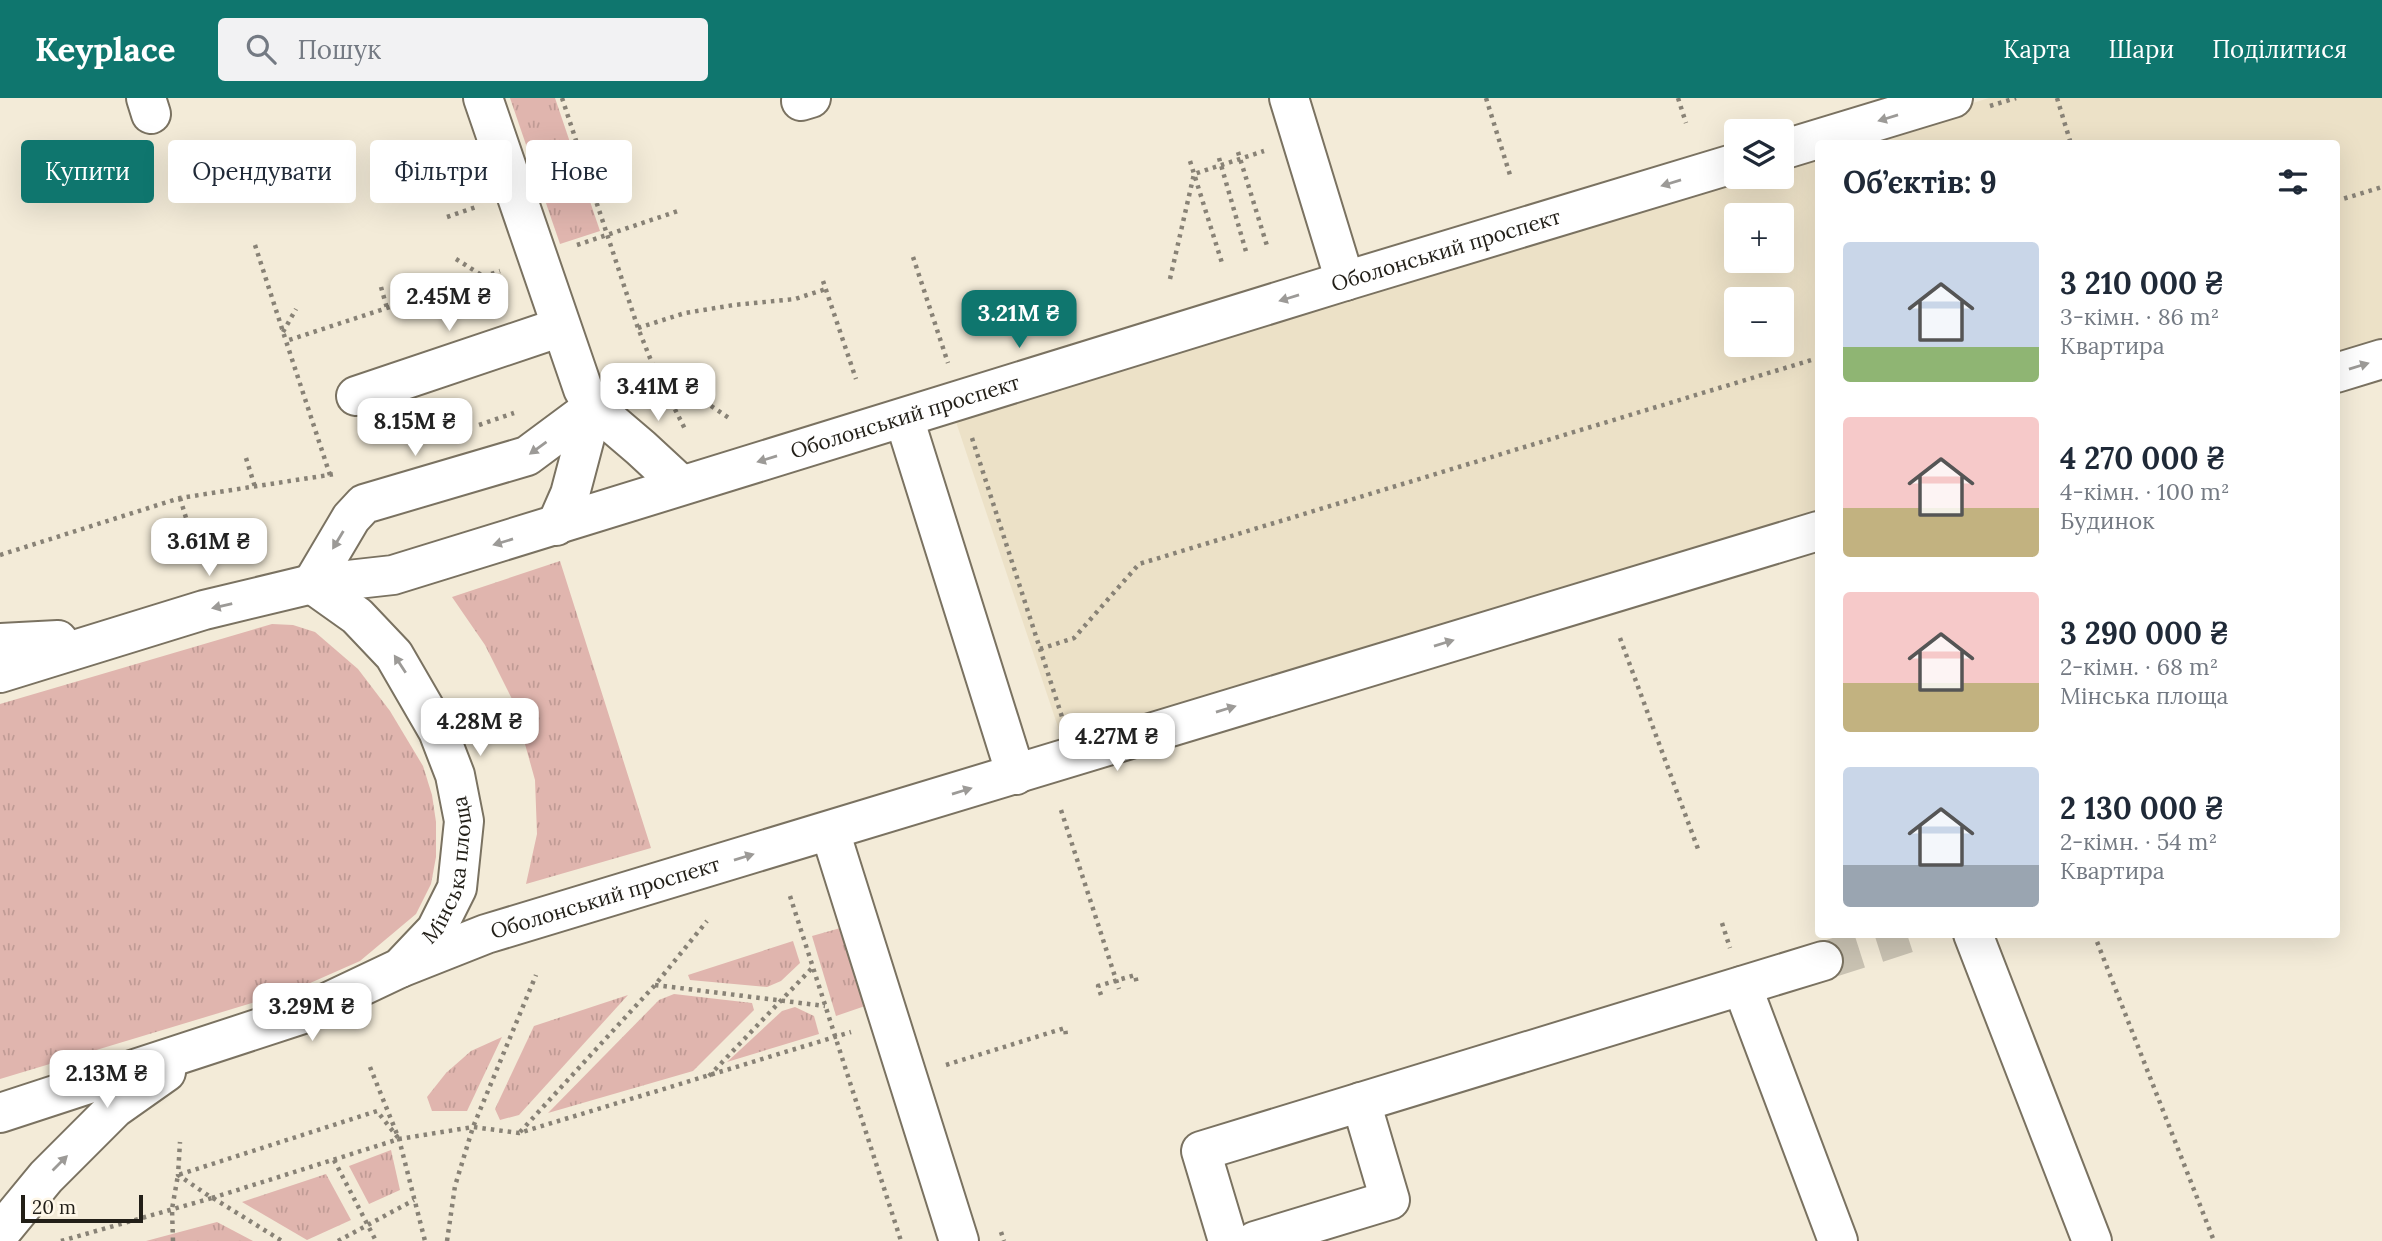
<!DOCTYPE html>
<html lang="uk">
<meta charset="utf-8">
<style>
body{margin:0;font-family:Lora,serif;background:#f2f2f3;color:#1f2937;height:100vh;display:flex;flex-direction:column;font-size:26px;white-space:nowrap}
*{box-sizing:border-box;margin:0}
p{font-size:23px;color:#747a83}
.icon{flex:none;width:38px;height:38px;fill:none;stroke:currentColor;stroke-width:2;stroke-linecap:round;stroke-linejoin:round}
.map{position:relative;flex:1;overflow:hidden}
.drawer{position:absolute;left:1815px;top:42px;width:525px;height:798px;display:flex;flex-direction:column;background:#fff;border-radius:7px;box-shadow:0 7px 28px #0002}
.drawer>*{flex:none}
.hud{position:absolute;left:21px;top:42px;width:665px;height:63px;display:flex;gap:14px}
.buttons{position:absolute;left:1724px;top:21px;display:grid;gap:14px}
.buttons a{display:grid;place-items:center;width:70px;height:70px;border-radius:7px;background:#fff;box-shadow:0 7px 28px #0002;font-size:35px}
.scale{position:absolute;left:21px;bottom:18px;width:122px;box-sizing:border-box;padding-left:7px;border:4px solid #221f18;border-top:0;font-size:19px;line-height:24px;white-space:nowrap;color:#221f18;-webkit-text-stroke:5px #fff8e9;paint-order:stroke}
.price{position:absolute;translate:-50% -60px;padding:0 16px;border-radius:14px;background:#fff;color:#222;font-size:23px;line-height:46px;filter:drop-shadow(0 2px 4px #0008)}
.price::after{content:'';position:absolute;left:50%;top:42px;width:21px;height:16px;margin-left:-10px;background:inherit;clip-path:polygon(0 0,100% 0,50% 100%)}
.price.on{background:#0f766e;color:#fff}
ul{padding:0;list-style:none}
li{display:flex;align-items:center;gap:21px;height:175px;padding:0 28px}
li span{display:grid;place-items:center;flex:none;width:196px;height:140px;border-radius:7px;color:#555}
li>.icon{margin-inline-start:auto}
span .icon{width:84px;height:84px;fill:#fffc;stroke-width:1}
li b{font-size:30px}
h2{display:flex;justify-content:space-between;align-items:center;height:84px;padding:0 28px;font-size:30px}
.pill{padding:0 24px;border-radius:7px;background:#fff;box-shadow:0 7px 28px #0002;font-size:24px;line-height:63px}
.pill.on{background:#0f766e;color:#fff}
header{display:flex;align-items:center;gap:42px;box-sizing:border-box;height:98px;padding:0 35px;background:#0f766e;color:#fff}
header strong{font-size:33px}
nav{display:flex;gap:38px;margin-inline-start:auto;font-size:24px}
.search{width:490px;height:63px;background:#f2f2f3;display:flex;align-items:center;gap:18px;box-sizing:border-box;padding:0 24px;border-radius:7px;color:#747a83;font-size:26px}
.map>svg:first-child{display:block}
</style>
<header>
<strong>Keyplace</strong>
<div class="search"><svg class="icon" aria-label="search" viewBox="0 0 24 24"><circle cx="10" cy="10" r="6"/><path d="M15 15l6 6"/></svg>Пошук</div>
<nav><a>Карта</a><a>Шари</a><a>Поділитися</a></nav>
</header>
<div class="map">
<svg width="2382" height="1143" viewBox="0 0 2382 1143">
<defs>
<pattern id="grass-tufts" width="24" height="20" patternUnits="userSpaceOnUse" patternTransform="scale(1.75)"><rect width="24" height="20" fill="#e0b5ae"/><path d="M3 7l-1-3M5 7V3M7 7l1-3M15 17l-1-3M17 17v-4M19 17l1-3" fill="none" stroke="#c09b95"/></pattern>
</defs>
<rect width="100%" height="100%" fill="#f3ebd8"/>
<g fill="#ece1c7" fill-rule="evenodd">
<polygon points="1989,0 2382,0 2382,243 2336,257 2336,46 1840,46"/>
<path d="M1818,52v362l-755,230 -110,-329 783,-236h46v-16zM1736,117h46v46h-46zM1736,201h46v46h-46z"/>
</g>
<g fill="url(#grass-tufts)">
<polygon points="510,0 555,0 600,133 560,146"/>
<polygon points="560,463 651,750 526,786 537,736 535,682 513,603 485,547 452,499"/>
<polygon points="272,526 293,527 315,534 358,571 390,613 423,668 432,697 436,724 436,759 431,786 416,816 360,863 292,893 0,981 0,606"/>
<polygon points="844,829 868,907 836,918 812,838"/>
<polygon points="793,843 800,865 781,883 767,889 690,882 688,877"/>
<polygon points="674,896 752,905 754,912 693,973 548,1015 659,902"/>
<polygon points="628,897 519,1017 500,1022 495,1011 534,928"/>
<polygon points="795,909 814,918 819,936 727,964 782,913"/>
<polygon points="502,939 467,1013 432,1013 427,999 446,975 471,953"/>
<polygon points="391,1052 400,1092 369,1106 349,1068"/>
<polygon points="326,1076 351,1122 307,1142 242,1104"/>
<polygon points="217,1124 253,1143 146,1143"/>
</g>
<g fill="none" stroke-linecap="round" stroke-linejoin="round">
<polyline stroke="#c9c2b2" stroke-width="38" stroke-dasharray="38 19" stroke-linecap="butt" points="1823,863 1907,836"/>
<g stroke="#7a7261" stroke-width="42">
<g id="minor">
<polyline points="146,0 151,16"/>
<polyline points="483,0 583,291 593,309 641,350 681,387"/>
<polyline points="1289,0 1345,183"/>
<polyline points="801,3 811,0"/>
<polyline points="356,298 561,229"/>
<polyline points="904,320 1016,677"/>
<polyline points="556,428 570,396 593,309"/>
<polyline points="312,486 351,420 364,406 527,358 593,309"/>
<polyline points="830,733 959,1143"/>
<polyline points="1973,836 2092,1143"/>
<polyline points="1742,888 1838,1143"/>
<polyline points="1228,1143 1201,1053 1823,863"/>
<polyline points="1255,1143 1390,1102 1361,1004"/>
</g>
</g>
<g stroke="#7a7261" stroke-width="42">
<g id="major">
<polyline points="1782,52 1953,0"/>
<polyline points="2336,275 2382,261"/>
<polyline points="0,545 58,542"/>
<path id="s1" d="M0,575l204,-63 108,-26 81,-9 952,-294 391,-118"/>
<path id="s2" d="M400,870l86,-34 1332,-403"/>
<path id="s3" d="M0,1015l303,-99 97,-46 36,-38 21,-42 7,-67 -9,-46 -17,-44 -44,-76 -37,-39 -45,-32"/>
<polyline points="0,1135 46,1079 115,1010 166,974"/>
</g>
</g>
<g stroke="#888276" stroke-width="4.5" stroke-dasharray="3.5 5" stroke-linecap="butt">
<polyline points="562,0 638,230 654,270 686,333"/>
<polyline points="1486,0 1510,77"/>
<polyline points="1678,0 1686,25"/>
<polyline points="2057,0 2071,46"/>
<polyline points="1990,8 2016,0"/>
<polyline points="1238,54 1268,151"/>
<polyline points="1219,60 1247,157"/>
<polyline points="1190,63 1222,165"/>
<polyline points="2336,103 2382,89"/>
<polyline points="447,119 479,108"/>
<polyline points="255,147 286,243"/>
<polyline points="577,147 678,113"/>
<polyline points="913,159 948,265"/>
<polyline points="456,161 483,178"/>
<polyline points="1170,181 1194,76 1264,53"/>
<polyline points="823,183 856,281"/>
<polyline points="381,189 387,210"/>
<polyline points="638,230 685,215 734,207 795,201 826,191"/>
<polyline points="283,234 296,211"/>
<polyline points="622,280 654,270 732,322"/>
<polyline points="479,327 514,315"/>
<polyline points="972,340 1063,622"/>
<polyline points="246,360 255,389"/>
<polyline points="330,377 286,243 500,173"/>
<polyline points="180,400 193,443"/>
<polyline points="0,457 180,400 335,376"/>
<polyline points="1620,540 1698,751"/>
<polyline points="1040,551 1074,540 1139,466 1818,260"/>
<polyline points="1061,712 1119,891"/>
<polyline points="790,798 901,1143"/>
<polyline points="1722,825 1730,850"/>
<polyline points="2094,836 2214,1143"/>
<polyline points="655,887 825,908"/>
<polyline points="1101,897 1098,888 1135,877 1137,886"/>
<polyline points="946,967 1065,930 1066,938"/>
<polyline points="370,969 399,1041 425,1143"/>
<polyline points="709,978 813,869"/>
<polyline points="520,1034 655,887 707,823"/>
<polyline points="334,1062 376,1143"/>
<polyline points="212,1100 399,1041 473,1029 519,1035 851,934"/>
<polyline points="213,1100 282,1143"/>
<polyline points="1001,1134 1004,1143"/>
<polyline points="61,1143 212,1100 178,1077 180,1044"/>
<polyline points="173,1143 172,1111 178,1077 377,1013 399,1041"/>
<polyline points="338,1143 414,1102"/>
<polyline points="447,1143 455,1088 473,1029 536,877"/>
</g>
<use href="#minor" stroke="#fff" stroke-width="38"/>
<use href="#major" stroke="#fff" stroke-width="38"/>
</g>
<defs><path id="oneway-solid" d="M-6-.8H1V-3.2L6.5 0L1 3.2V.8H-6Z" transform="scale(1.75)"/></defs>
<g fill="#9c9a97">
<use href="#oneway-solid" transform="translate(1888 20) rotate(163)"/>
<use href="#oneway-solid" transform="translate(1671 85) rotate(163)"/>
<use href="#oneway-solid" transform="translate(1289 200) rotate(163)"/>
<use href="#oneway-solid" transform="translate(2359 268) rotate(-17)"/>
<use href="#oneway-solid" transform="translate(538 350) rotate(144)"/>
<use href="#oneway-solid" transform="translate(767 361) rotate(163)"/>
<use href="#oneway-solid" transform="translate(338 442) rotate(121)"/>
<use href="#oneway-solid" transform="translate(503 444) rotate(163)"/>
<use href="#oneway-solid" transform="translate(222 508) rotate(167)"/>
<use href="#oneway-solid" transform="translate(1444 545) rotate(-17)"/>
<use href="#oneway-solid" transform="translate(400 566) rotate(-123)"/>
<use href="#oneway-solid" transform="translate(1226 611) rotate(-17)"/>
<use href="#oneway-solid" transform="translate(962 693) rotate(-17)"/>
<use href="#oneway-solid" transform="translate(744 759) rotate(-17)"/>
<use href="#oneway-solid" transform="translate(60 1065) rotate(-45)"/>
</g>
<g text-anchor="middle" stroke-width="5" stroke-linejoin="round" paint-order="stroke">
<g font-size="21" fill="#221f18" stroke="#fff8e9">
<text dy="7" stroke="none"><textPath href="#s1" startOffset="1508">Оболонський проспект</textPath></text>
<text dy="7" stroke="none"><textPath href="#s1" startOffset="942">Оболонський проспект</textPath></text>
<text dy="7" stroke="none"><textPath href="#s3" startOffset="541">Мінська площа</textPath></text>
<text dy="7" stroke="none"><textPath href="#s2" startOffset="217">Оболонський проспект</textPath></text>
</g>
</g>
</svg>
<div class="buttons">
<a><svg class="icon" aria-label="layers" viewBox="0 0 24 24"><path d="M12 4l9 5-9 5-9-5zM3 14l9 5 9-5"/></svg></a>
<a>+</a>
<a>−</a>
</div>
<div class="scale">20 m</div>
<b class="price" style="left:449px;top:235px">2.45M ₴</b>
<b class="price on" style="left:1019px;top:252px">3.21M ₴</b>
<b class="price" style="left:658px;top:325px">3.41M ₴</b>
<b class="price" style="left:415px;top:360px">8.15M ₴</b>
<b class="price" style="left:209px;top:480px">3.61M ₴</b>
<b class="price" style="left:480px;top:660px">4.28M ₴</b>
<b class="price" style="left:1117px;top:675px">4.27M ₴</b>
<b class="price" style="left:312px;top:945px">3.29M ₴</b>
<b class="price" style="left:107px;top:1012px">2.13M ₴</b>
<div class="hud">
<a class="pill on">Купити</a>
<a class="pill">Орендувати</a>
<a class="pill">Фільтри</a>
<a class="pill">Нове</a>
</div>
<section class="drawer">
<h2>Об’єктів: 9<svg class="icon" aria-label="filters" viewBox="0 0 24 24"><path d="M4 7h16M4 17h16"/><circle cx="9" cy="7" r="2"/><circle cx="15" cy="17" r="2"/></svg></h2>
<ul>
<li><span style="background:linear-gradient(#c9d6e8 75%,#8fb573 0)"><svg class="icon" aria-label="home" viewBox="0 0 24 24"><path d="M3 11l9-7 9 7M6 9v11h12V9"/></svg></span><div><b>3 210 000 ₴</b><p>3-кімн. · 86 m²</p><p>Квартира</p></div></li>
<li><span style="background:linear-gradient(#f6c9c9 65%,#c2b280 0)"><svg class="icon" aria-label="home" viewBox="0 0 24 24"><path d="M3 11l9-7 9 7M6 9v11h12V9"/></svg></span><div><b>4 270 000 ₴</b><p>4-кімн. · 100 m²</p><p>Будинок</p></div></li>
<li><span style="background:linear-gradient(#f6c9c9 65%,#c2b280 0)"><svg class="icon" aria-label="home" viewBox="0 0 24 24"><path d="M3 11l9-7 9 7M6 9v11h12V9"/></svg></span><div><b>3 290 000 ₴</b><p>2-кімн. · 68 m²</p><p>Мінська площа</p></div></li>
<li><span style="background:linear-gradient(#c9d6e8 70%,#9aa5b1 0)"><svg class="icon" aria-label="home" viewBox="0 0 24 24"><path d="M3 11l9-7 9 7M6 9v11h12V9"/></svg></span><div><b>2 130 000 ₴</b><p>2-кімн. · 54 m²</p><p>Квартира</p></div></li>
</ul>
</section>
</div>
